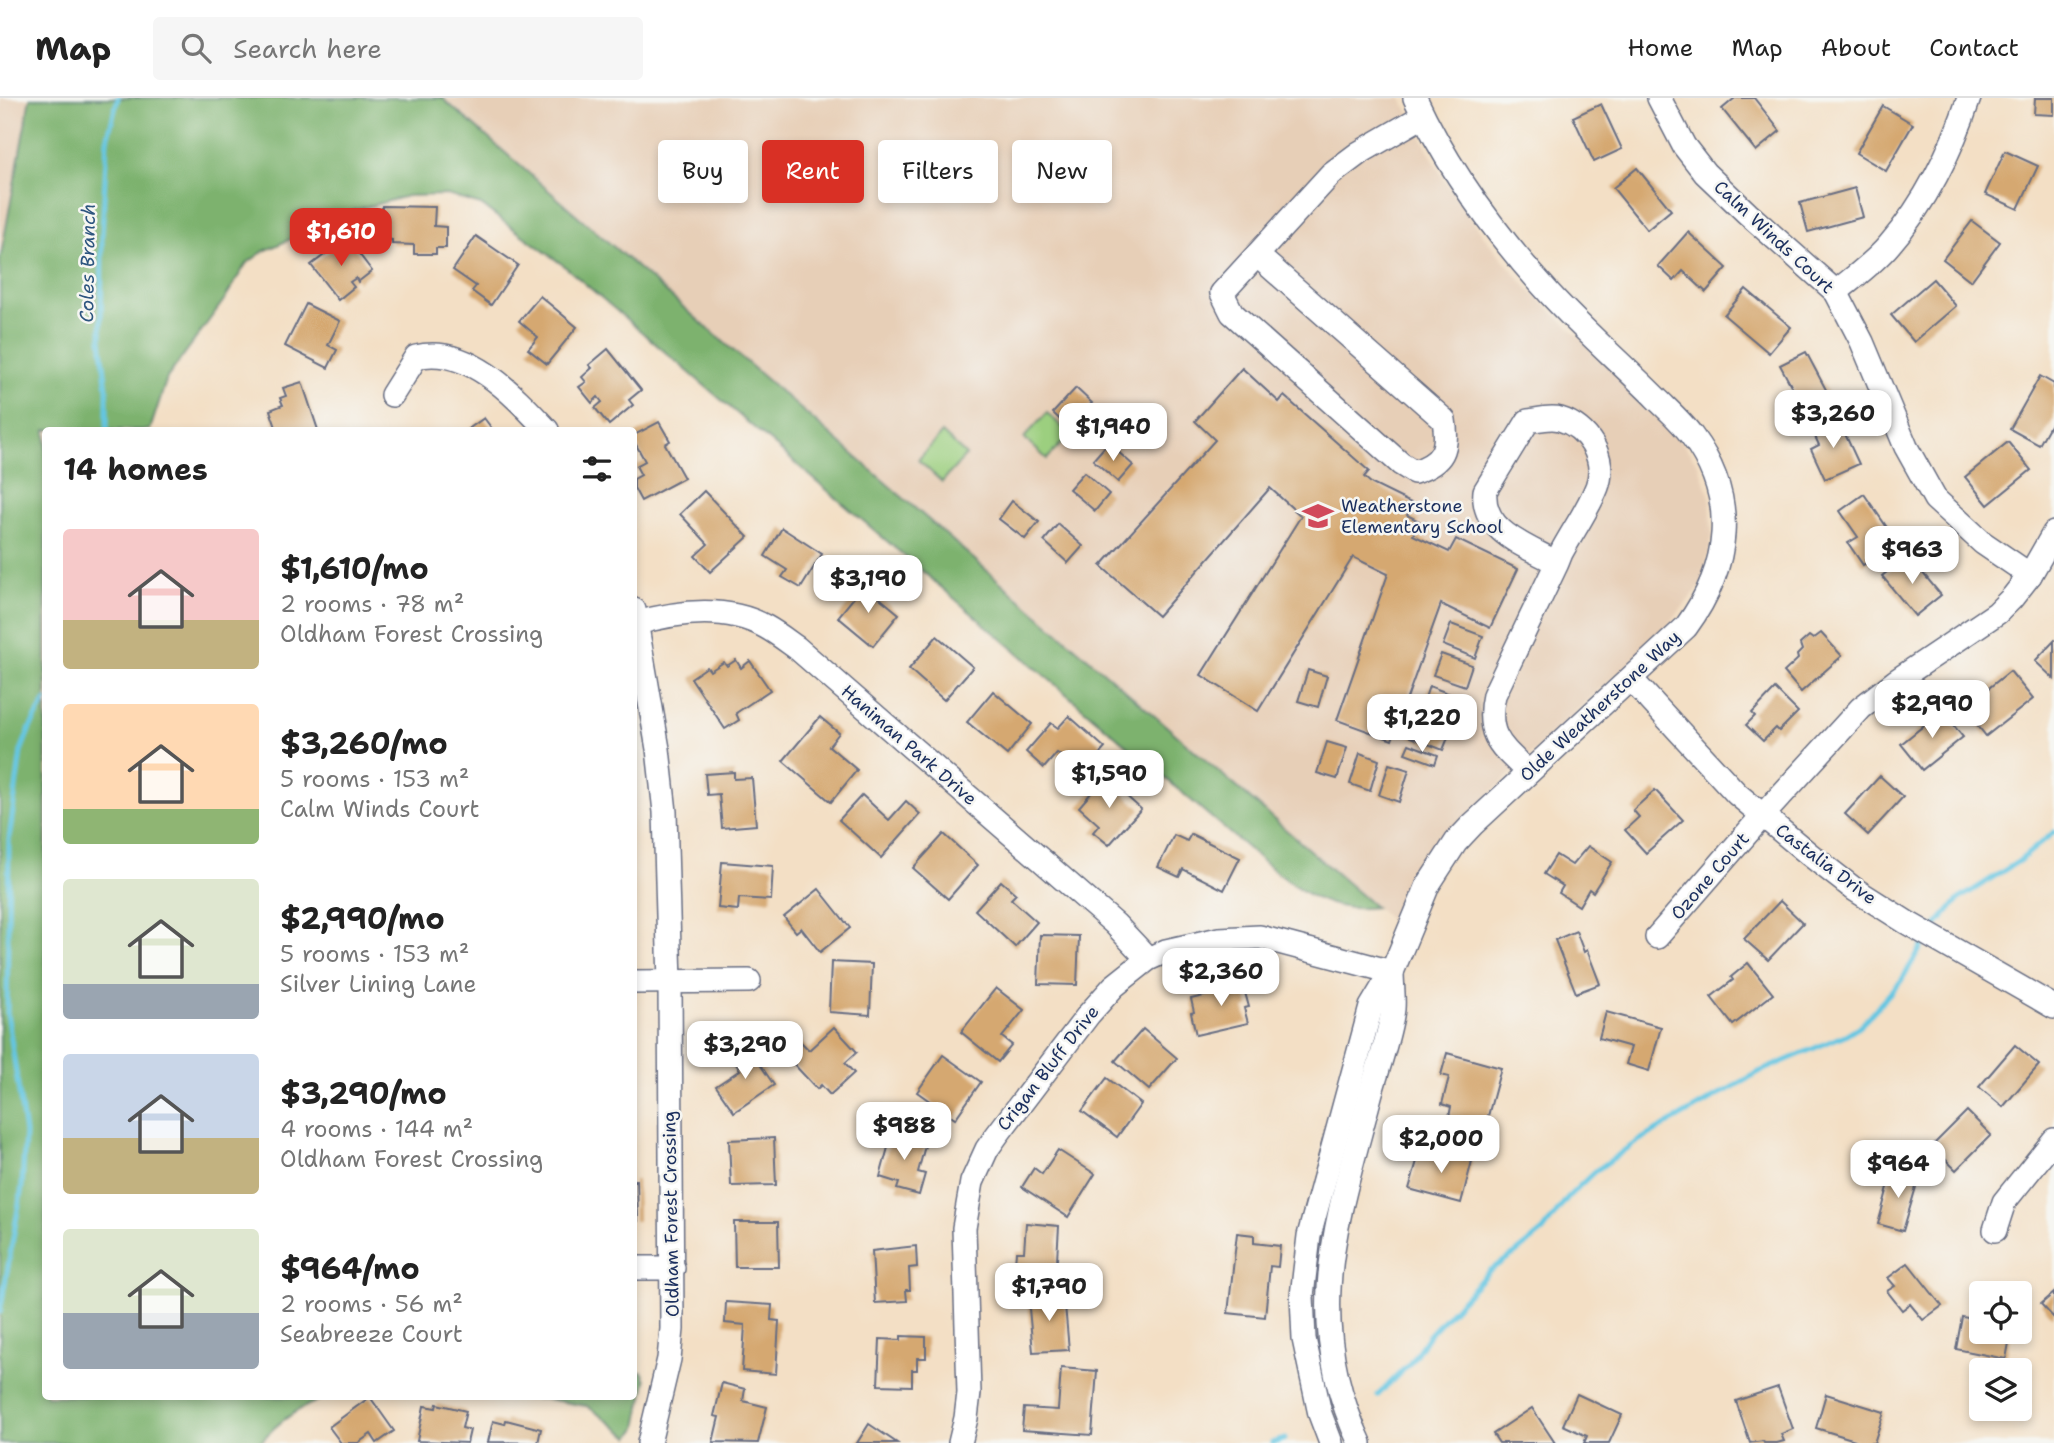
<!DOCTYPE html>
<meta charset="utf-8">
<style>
body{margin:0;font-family:"Shantell Sans",sans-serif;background:#f6f6f6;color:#222;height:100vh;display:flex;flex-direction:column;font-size:26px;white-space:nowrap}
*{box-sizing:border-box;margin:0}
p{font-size:23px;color:#767676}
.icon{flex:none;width:38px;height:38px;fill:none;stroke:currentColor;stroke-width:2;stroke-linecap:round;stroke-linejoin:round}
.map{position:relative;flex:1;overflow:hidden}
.sheet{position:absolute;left:42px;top:329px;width:595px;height:973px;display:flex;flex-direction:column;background:#fff;border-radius:7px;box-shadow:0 4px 10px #0003}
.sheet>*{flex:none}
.top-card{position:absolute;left:658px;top:42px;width:665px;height:63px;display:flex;gap:14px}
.tools{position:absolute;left:1969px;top:1183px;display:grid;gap:14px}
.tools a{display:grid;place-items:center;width:63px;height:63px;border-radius:7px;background:#fff;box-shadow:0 4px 10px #0003;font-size:35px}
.price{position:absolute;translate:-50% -60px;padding:0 16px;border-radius:14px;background:#fff;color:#222;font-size:23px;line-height:46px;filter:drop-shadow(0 2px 4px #0008)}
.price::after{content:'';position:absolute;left:50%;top:42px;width:21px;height:16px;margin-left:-10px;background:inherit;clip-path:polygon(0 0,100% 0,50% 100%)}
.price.on{background:#d93025;color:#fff}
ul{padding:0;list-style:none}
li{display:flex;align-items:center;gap:21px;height:175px;padding:0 21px}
li span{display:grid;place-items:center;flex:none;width:196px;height:140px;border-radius:7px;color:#555}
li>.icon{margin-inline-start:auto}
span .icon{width:84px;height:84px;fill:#fffc;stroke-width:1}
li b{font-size:30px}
h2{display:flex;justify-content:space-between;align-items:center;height:84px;padding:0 21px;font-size:30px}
.tag{padding:0 24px;border-radius:7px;background:#fff;box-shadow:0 4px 10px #0003;font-size:24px;line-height:63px}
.tag.on{background:#d93025;color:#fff}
header{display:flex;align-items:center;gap:42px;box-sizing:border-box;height:98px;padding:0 35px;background:#fff;border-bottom:2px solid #e0e0e0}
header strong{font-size:33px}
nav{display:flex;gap:38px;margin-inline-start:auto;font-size:24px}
.search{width:490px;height:63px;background:#f6f6f6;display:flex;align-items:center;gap:18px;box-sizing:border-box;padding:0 24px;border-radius:7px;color:#767676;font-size:26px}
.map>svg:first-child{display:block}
</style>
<header>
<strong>Map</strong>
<div class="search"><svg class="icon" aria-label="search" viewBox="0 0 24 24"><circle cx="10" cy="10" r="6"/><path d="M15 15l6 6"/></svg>Search here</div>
<nav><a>Home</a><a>Map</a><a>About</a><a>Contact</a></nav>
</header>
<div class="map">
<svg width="2054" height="1345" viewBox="0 0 2054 1345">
<rect width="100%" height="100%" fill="#f6f6f2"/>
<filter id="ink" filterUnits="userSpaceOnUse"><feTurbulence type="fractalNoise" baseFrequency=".0143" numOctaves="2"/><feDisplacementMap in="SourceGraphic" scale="14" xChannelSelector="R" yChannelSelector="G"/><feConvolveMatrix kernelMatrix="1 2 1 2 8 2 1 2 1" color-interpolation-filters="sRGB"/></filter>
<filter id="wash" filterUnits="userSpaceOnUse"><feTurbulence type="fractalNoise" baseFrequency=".00686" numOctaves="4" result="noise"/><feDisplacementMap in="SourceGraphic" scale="28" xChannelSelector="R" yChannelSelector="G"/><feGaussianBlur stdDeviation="1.57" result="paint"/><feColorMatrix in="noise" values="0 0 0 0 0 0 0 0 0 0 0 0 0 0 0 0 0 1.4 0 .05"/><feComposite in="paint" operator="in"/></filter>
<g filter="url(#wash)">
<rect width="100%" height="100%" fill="#f3dfc5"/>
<g fill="#e7cfb7">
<polygon points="0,0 30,0 0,162"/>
<polygon points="442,0 1401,0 1444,82 1485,140 1529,192 1595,254 1679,341 1698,366 1710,399 1712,438 1702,486 1661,535 1563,625 1464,721 1395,826"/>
</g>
<g fill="#9ccf7f" stroke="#5c7f6e" stroke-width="2">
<polygon points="1047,315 1070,336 1047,361 1024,340"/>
<polygon points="942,335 966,357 942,384 918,362"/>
</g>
<g fill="#7db26e" stroke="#4c7066" stroke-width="2">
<path d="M30,0h412l933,809c-48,7 -73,-16 -108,-42l-704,-600 -82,-60 -34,-10 -40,1 -52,14 -91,41 -18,13 -22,36 -57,78 -17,52h-104v966l282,1c-27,9 -50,24 -68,46h-260v-1183z"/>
<polygon points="634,1274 642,1274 646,1282 637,1330 630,1339 587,1308 547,1301 452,1299 634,1298"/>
</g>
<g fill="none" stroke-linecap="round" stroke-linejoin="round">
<g stroke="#64c6e2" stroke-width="5">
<polyline points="107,332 107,291 101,242 102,137 107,42 118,0"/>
<polyline points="1932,832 1959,801 2019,763 2054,734"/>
<polyline points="0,1214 22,1089 25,1035 7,914 9,742 21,653 30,630 46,602"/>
<polyline points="1378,1297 1410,1265 1429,1237 1490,1172 1516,1155 1543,1133 1568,1099 1594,1074 1638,1043 1759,974 1845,937 1861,927 1901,883 1925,843"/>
<polyline points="1272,1345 1285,1341"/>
</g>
</g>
<g id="blocks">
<g fill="#d5a871">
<polygon points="1735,0 1754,0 1780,33 1756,53 1722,11"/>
<polygon points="2035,0 2054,0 2054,17 2034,16"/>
<polygon points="1601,6 1622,51 1594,64 1573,19"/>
<polygon points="1883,8 1913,26 1886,73 1856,55"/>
<polygon points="2005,53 2038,68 2018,111 1985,96"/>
<polygon points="1637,70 1671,112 1647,132 1613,90"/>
<polygon points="1855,90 1863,119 1808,134 1800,105"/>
<polygon points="382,108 435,109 434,128 446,129 446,150 436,150 436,156 414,156 414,147 392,146 392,142 382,141"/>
<polygon points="1972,123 2000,144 1971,183 1943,161"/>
<polygon points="1688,134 1727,170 1706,194 1683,173 1674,183 1658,168"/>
<polygon points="476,138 518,167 491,207 472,193 476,188 453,172"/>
<polygon points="347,140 372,173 358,184 356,180 350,184 354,189 338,202 311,167"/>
<polygon points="1933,181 1956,208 1914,244 1891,217"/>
<polygon points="1746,191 1791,229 1769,255 1724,217"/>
<polygon points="540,198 577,229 547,266 528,251 538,239 519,223"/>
<polygon points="306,206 340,223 328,247 337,252 328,270 285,248"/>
<polygon points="608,251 641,292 629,302 633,307 609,327 595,310 602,304 598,299 592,305 579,289 586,284 582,279 592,270 589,267"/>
<polygon points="1806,254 1831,301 1793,321 1782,299 1794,293 1780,267"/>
<polygon points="1242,270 1279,304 1284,298 1369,373 1364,379 1372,386 1413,406 1407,417 1419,423 1413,437 1449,454 1456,441 1518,471 1490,530 1441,506 1392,642 1337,622 1388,476 1353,459 1258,613 1201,577 1301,418 1270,390 1158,518 1101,468 1215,342 1195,323"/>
<polygon points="2040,278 2054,286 2054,320 2039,347 2010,331"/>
<polygon points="302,284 318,332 277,332 270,312 283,307 280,300 286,298 283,290"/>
<polygon points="1076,290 1092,305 1069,330 1053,315"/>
<polygon points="484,320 493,332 467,332"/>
<polygon points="1838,321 1859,366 1825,381 1811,351 1819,347 1812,332"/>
<polygon points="659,324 670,343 665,346 684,380 641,403 634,390 634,381 641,377 636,368 645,363 634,343 634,337"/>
<polygon points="2008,344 2031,372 1988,407 1965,379"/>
<polygon points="1108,345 1133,367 1118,384 1093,362"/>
<polygon points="1084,374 1109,396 1095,413 1069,391"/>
<polygon points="704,393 748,439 710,474 695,458 708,446 680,416"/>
<polygon points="1864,396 1897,444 1863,467 1848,445 1858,439 1840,413"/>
<polygon points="1012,403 1039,424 1025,441 999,421"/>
<polygon points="1058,426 1083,448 1068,465 1044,443"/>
<polygon points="782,430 822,456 801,490 782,479 787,472 765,458"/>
<polygon points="1908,457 1941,497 1915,518 1882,478"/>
<polygon points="864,487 899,516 873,548 838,519"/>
<polygon points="1451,526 1483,538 1475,560 1443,547"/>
<polygon points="1821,535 1842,558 1801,594 1784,574 1798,561 1797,557 1802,552 1800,546 1809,538 1813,541"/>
<polygon points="937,538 973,569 944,602 909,571"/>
<polygon points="2054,543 2054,581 2035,563"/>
<polygon points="1441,556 1472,567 1465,588 1433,577"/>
<polygon points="736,562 741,570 750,563 770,592 736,615 739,622 725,631 691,580 707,569 710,573 724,564 727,568"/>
<polygon points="1308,572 1327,578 1318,609 1298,603"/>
<polygon points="2010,573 2033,601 1986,638 1964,610"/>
<polygon points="1429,588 1461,600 1453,621 1422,609"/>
<polygon points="1775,591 1798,614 1779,633 1776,630 1763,643 1746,627 1755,618 1752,615"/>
<polygon points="993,593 1032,626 1007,657 967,624"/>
<polygon points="1942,613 1963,639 1922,672 1901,646"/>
<polygon points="1419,617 1452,630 1443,652 1410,639"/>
<polygon points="1069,618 1105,650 1082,676 1057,655 1044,670 1026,654 1051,625 1058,630"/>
<polygon points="820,619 839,635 829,648 857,672 831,704 783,663"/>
<polygon points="1327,644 1347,650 1337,681 1317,675"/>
<polygon points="1409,646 1438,657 1435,666 1405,655"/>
<polygon points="1360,655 1379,662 1370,693 1350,686"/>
<polygon points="1389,666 1409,672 1399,704 1379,697"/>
<polygon points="734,674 734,681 752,680 756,727 722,730 719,696 707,697 705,676"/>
<polygon points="1880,678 1903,699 1868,737 1845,716"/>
<polygon points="1105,679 1141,711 1109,747 1093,734 1099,727 1079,709"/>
<polygon points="1655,692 1683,722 1646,755 1625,732 1639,719 1633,712"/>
<polygon points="862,697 889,722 906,703 920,716 881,760 839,722"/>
<polygon points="944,736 978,767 948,801 913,770"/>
<polygon points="1191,736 1240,760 1224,792 1183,771 1179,779 1158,769 1174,737 1187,743"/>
<polygon points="1588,748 1612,764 1593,794 1589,791 1579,808 1559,795 1563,788 1544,776 1556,757 1572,767"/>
<polygon points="722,764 773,768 771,802 739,800 738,812 718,810"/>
<polygon points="1001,783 1016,796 1011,801 1037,824 1015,849 975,812"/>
<polygon points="819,791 850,830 820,854 801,830 796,834 784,819"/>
<polygon points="1780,803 1803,825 1768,862 1744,841"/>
<polygon points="1576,833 1584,854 1587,852 1600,886 1576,895 1555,842"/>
<polygon points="1040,837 1079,838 1077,887 1038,886"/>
<polygon points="831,864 872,866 870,917 829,914"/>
<polygon points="1748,865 1773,896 1733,927 1711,899 1733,882 1731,879"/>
<polygon points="1241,880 1249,909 1244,910 1248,925 1196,937 1191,915 1194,914 1191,901 1221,894 1219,886"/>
<polygon points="996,890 1024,912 1002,939 1012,947 998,964 961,934"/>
<polygon points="1606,914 1661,929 1649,973 1626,966 1631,949 1599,940"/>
<polygon points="834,929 857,954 845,965 854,975 830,997 821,987 817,991 777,948 792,935 809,952"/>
<polygon points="1143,931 1177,960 1149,992 1115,963"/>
<polygon points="2015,947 2039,967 2003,1009 1979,989"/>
<polygon points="748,949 774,987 734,1014 716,988 740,972 732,960"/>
<polygon points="1447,955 1501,970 1485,1029 1449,1019 1451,1009 1442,1006 1449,979 1441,977"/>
<polygon points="943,957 981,984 955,1021 917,994"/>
<polygon points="1107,980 1141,1006 1117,1039 1082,1013"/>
<polygon points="1967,1013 1991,1037 1956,1072 1932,1048"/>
<polygon points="893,1031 915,1037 914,1040 926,1044 918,1074 925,1076 919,1097 897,1091 899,1085 880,1079"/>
<polygon points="774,1040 776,1087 731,1088 729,1042"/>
<polygon points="1421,1049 1472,1063 1461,1105 1409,1091"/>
<polygon points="1058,1052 1095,1076 1068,1119 1022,1089 1034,1070 1042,1076"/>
<polygon points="1893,1071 1919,1079 1903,1133 1878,1126"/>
<polygon points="634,1082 637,1082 638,1123 634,1123"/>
<polygon points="734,1124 778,1124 779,1169 735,1169"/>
<polygon points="1026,1125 1059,1128 1056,1178 1014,1175 1016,1154 1024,1154"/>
<polygon points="1237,1135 1254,1137 1254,1145 1280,1148 1278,1169 1270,1168 1265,1219 1228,1215"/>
<polygon points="916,1148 917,1169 909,1170 910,1192 906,1192 907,1203 875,1205 872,1153"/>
<polygon points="1908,1165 1942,1208 1923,1222 1910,1206 1902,1212 1887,1193 1895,1188 1888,1180"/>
<polygon points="2054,1195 2054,1220 2041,1206"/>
<polygon points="1064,1196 1069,1252 1033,1254 1028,1199"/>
<polygon points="726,1204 772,1207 771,1222 779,1223 776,1276 742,1273 745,1227 725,1225"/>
<polygon points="1962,1219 1981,1222 1981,1234 2011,1234 2006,1261 1956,1251"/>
<polygon points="901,1238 926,1239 926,1260 917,1260 917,1272 912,1272 912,1288 878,1287 880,1241 901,1242"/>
<polygon points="1061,1270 1097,1273 1092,1337 1022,1332 1024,1310 1058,1312"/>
<polygon points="722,1285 745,1291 743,1303 767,1309 758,1345 713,1344 719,1319 714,1318"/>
<polygon points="1778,1289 1793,1331 1781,1336 1784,1343 1777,1345 1764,1345 1763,1343 1750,1345 1736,1303"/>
<polygon points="1577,1296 1622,1317 1609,1345 1584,1345 1587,1338 1563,1327"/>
<polygon points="1826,1296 1884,1314 1874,1345 1854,1345 1855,1342 1816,1330"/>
<polygon points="370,1299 394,1333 377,1345 371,1336 358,1345 341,1345 329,1329"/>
<polygon points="437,1306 466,1313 462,1330 470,1332 467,1345 417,1343 424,1308 436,1310"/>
<polygon points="1532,1310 1555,1345 1499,1345 1493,1336"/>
<polygon points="506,1322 541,1331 538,1345 488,1344 493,1323 505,1326"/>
<polygon points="869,1326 897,1345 857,1345"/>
</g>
</g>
</g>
<g filter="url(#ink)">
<use href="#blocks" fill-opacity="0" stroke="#676d82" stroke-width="2"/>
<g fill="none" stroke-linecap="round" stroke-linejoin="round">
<g stroke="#676d82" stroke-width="26">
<g id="minor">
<polyline points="1659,0 1684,48 1705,75 1748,116 1836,194 1862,244 1906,349 1935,401 1983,445 2030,477"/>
<path d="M1258,158l186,164c5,29 -1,43 -30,52l-13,-8 -169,-151 -10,-20 109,-119 28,-21 64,-37"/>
<path d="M1836,194c18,-15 38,-29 53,-47 36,-41 63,-95 80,-147"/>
<path d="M392,297l24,-38c52,-13 99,39 131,73"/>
<polyline points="634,512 658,651 665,714 670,885 672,1231 669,1261 649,1345"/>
<path d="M634,526c41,-12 92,-19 132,3 11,6 21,14 31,21l318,276 33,35"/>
<polyline points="1631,581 1737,696 1809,756 1854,791 1906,824 2054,909"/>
<path d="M1528,674c-27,-26 -43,-36 -34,-77l63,-132 4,-10c11,-21 27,-43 36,-66 11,-29 -10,-60 -37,-68 -10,-3 -23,1 -32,2l-43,70c-4,41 42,55 72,72"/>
<polyline points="1657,839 1763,717 1861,610 1896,583 1997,515 2012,500 2030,477 2054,435"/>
<polyline points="634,884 749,883"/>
<polyline points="1995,1132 2004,1104 2054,1042"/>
<polyline points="634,1170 673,1170"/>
<polyline points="960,1345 966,1320 969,1295 964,1130 972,1084 987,1051 997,1037 1089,916 1114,888 1148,861 1166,853 1219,841 1260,839 1392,874"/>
<path d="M1331,1345l-11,-29 -16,-75 -2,-43 7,-60 62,-229 21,-35 36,-87 28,-43 16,-17 214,-198c44,-60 53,-128 6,-191 -10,-14 -24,-26 -36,-38 -35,-35 -73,-68 -106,-104 -53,-58 -102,-125 -135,-196"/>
<path d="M1360,1345c-59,-125 -23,-222 10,-347 7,-26 20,-61 23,-87 1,-12 -1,-25 -1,-37"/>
</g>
</g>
<use href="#minor" stroke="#fff" stroke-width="23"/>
</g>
</g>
<defs>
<g id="school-bare" transform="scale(2.415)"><path d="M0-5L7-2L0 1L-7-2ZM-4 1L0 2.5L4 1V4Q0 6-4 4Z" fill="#d1495b" stroke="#f6f6f2" stroke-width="2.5" paint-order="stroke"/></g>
</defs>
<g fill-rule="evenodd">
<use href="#school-bare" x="1318" y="418"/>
</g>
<g text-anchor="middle" stroke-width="5" stroke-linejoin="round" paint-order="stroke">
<g font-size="18" fill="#1b2f5e" stroke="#f6f6f2">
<text transform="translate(1774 139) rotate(43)" y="6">Calm Winds Court</text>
<text transform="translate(1600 608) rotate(-43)" y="6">Olde Weatherstone Way</text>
<text transform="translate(909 647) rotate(41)" y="6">Haniman Park Drive</text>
<text transform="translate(1826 766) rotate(37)" y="6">Castalia Drive</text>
<text transform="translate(1710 778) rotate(-49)" y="6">Ozone Court</text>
<text transform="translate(1048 970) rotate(-52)" y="6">Crigan Bluff Drive</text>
<text transform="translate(671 1116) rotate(-91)" y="6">Oldham Forest Crossing</text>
</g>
<g font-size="18" fill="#1b2f5e" stroke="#f6f6f2" text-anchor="start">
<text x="1341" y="414">Weatherstone<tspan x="1341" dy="21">Elementary School</tspan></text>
</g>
<g font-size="19" font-style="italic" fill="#2d557f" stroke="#f6f6f2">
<text transform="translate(87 165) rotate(-89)" y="7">Coles Branch</text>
</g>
</g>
</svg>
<div class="tools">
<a><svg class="icon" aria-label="locate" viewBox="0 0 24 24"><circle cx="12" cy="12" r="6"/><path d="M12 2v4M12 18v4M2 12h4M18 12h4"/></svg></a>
<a><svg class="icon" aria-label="layers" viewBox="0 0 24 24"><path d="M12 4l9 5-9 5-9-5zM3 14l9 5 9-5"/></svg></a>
</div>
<b class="price on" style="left:341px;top:170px">$1,610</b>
<b class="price" style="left:1833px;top:352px">$3,260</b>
<b class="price" style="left:1113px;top:365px">$1,940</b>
<b class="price" style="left:1912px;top:488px">$963</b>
<b class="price" style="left:868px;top:517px">$3,190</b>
<b class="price" style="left:1932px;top:642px">$2,990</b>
<b class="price" style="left:1422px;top:656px">$1,220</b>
<b class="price" style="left:1109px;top:712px">$1,590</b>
<b class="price" style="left:1221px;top:910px">$2,360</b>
<b class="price" style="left:745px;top:983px">$3,290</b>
<b class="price" style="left:904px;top:1064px">$988</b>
<b class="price" style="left:1441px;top:1077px">$2,000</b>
<b class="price" style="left:1898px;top:1102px">$964</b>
<b class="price" style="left:1049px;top:1225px">$1,790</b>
<div class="top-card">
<a class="tag">Buy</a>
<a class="tag on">Rent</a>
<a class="tag">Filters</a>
<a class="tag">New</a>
</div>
<section class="sheet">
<h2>14 homes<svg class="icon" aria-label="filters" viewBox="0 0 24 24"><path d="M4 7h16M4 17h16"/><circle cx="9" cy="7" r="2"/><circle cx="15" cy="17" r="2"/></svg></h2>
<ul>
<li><span style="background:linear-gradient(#f6c9c9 65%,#c2b280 0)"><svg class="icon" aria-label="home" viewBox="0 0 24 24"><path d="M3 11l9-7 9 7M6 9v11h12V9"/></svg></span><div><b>$1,610/mo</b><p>2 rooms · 78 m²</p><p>Oldham Forest Crossing</p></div></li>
<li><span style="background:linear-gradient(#ffd9b3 75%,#8fb573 0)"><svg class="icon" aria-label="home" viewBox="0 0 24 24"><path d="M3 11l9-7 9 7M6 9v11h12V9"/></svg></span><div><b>$3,260/mo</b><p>5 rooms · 153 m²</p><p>Calm Winds Court</p></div></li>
<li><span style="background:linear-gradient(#dfe7d0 75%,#9aa5b1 0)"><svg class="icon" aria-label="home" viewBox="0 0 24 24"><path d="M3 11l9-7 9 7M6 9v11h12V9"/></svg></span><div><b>$2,990/mo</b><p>5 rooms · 153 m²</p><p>Silver Lining Lane</p></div></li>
<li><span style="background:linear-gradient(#c9d6e8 60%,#c2b280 0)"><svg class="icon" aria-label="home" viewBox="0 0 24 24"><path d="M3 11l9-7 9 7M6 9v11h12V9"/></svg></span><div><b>$3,290/mo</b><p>4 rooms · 144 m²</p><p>Oldham Forest Crossing</p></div></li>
<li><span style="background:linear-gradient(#dfe7d0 60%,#9aa5b1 0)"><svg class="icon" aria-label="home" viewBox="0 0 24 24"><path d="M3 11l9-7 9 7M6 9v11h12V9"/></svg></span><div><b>$964/mo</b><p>2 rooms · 56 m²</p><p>Seabreeze Court</p></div></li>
</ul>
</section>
</div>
